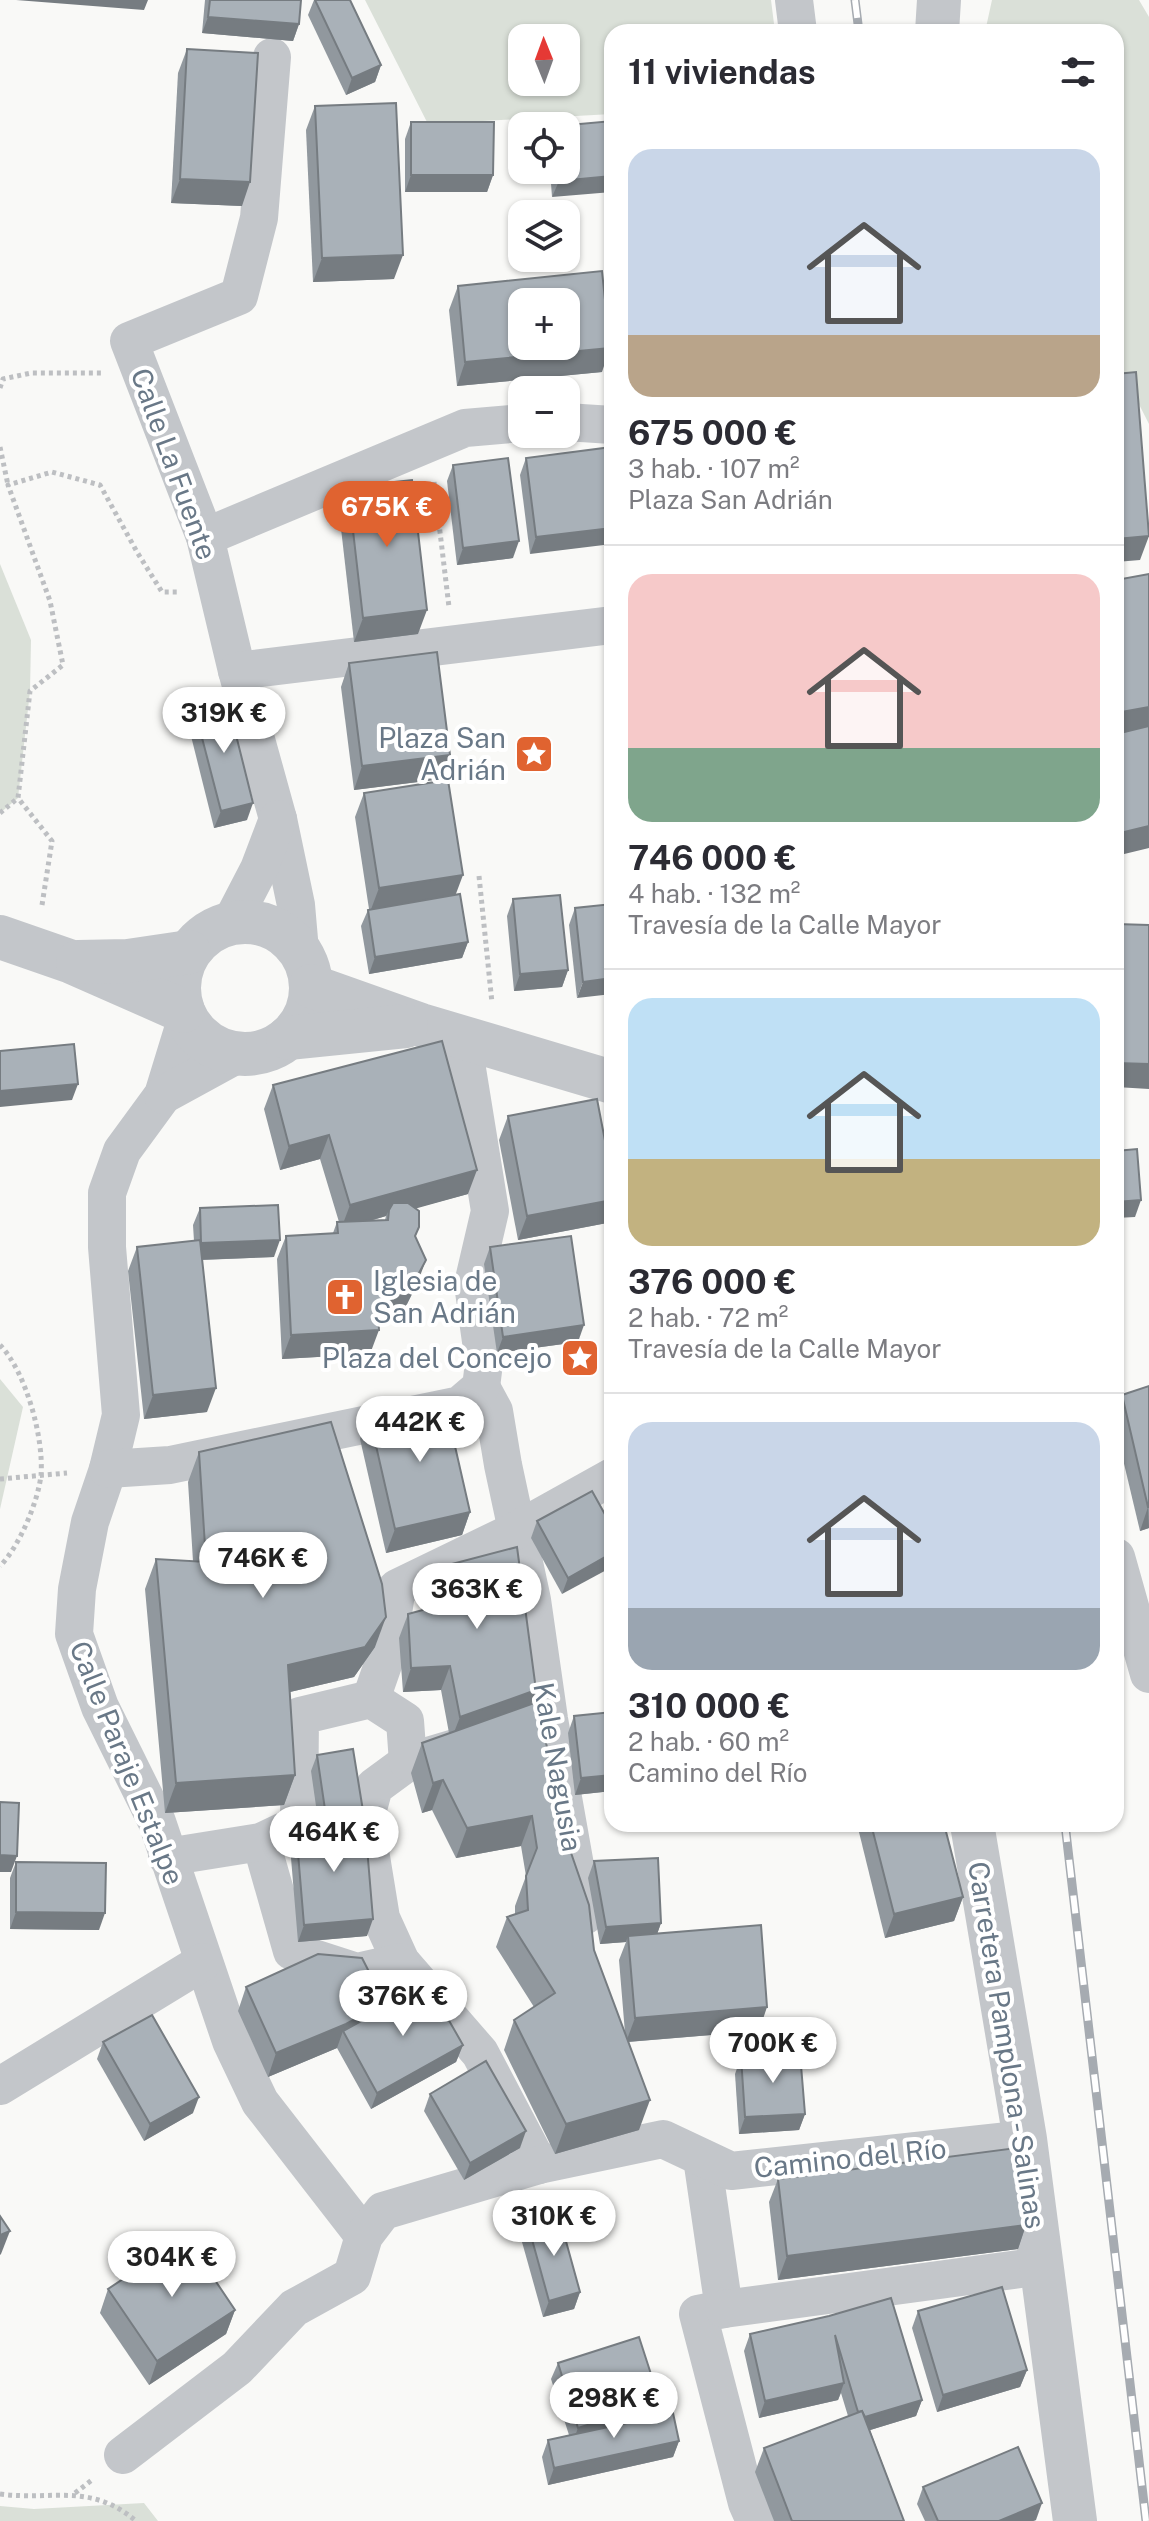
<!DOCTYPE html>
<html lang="es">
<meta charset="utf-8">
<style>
body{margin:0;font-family:"Public Sans",sans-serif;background:#f2f2f3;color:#2b2b33;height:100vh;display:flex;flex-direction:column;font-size:30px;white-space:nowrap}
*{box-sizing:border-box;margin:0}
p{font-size:26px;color:#7c7c81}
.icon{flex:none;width:44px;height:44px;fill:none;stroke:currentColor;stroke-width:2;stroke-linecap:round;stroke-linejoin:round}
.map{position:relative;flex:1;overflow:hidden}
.side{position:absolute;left:604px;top:24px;width:520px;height:1808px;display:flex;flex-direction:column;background:#fff;border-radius:24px;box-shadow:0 2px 6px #0004}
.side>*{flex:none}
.needle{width:52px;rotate:359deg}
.buttons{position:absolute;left:508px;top:24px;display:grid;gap:16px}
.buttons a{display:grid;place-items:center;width:72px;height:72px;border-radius:16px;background:#fff;box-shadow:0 2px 6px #0004;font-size:40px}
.price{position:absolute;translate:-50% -68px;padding:0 18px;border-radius:28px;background:#fff;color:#222;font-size:26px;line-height:52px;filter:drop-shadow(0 2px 4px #0008)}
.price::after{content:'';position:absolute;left:50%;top:48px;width:24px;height:18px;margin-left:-12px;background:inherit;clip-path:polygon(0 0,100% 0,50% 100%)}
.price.current{background:#e06330;color:#fff}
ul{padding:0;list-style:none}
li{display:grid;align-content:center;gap:16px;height:424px;padding:0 24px}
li+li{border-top:2px solid #e1e1e2}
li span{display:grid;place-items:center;height:248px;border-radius:24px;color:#555}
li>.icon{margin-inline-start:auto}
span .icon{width:144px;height:144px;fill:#fffc;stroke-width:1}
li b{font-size:34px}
h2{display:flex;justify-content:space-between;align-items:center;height:96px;padding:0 24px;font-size:34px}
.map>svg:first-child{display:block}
</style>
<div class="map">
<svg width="1149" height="2521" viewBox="0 0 1149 2521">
<rect width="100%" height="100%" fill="#f9f9f7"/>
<g fill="#dae0d8" fill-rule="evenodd">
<path d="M365,0h406l4,32h-163v82l-184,10zM522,38h44v44h-44z"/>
<polygon points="992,0 1139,0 1149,17 1149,424 1116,359 1116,32 985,32"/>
<polygon points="0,564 31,640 30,691 18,798 0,813"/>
<polygon points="0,1379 23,1407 0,1509"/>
<polygon points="144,2503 158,2521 0,2521 0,2506 34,2509"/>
</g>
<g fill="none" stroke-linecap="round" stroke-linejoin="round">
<g stroke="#bdbfc2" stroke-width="5" stroke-dasharray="4 4" stroke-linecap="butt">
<polyline points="0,388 3,379 31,373 101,373"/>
<polyline points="0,447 8,485"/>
<polyline points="434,482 449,607"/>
<polyline points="0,813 18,798"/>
<polyline points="479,876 492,1003"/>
<polyline points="42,905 52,841 18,798 30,691 63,665 50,601 8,485 52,472 100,485 137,552 162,592 178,592"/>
<path d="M0,1345c26,27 44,93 41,130 -3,27 -22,72 -41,91"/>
<polyline points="0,1479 67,1473"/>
<polyline points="75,2493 92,2480"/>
<path d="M0,2494c52,7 90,-12 136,27"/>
</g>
<g stroke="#c3c6ca" stroke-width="38">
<polyline points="794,0 798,32"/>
<polyline points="272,57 259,218 239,296 129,341 205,537 237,671 278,819 296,905 300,951"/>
<polyline points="566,422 612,425"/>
<polyline points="205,537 465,428 522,423"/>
<polyline points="237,671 612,625"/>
<polyline points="231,923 259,869 278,819"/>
<polyline points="186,1020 163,1095 122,1151 107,1193 107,1247 121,1415 108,1469 90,1522 77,1589 74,1634 100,1707 157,1822 231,2041 260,2102 364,2236"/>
<polyline points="163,1095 238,1054"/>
<polyline points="481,1387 494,1411 503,1465 532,1600 549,1719 584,1916"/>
<polyline points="108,1469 170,1465 460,1405 481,1387 484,1363 473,1284 490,1211 462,1038"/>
<polyline points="1116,1557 1149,1674"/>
<polyline points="371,1699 386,1656 397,1588 517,1530 612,1477"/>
<polyline points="465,1745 408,1762 374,1787 365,1820 381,1918 401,1962 480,2053 539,2165"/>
<polyline points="261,1842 292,1951 357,1972 401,1962"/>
<polyline points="167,1857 261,1842 299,1824 300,1716 371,1699 405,1721 408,1762"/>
<polyline points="0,2086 203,1962"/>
<polyline points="702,2158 724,2309 698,2314 747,2503 755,2521"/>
<polyline points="724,2309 1042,2266"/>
<polyline points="123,2455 237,2368 294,2308 352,2276 364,2236 383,2211 539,2165 663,2139 731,2171 1025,2139"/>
</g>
<g stroke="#c3c6ca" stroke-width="44">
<polyline points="937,32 939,0"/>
<circle cx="245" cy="988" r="66"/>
<polyline points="0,937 72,962 183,1011"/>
<polyline points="78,962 128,961 189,952"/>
<polyline points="311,986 421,1025 612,1082"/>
<polyline points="288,1038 406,1026"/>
<polyline points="972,1824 1025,2139 1075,2521"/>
</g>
<g stroke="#a6abb1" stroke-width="9">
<g id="rail">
<polyline points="855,0 859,32"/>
<polyline points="1065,1824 1146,2521"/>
</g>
</g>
<use href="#rail" stroke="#fff" stroke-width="6" stroke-dasharray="18" stroke-linecap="butt"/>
</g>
<g fill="#91989e" fill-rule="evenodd">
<polygon points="205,0 301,0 299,24 293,41 202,33"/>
<polygon points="314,0 350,0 381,65 375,82 346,95 308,15"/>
<polygon points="187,49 242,206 171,203 178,73"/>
<polygon points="315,106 394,279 313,282 306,130"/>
<polygon points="612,121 552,197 550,170 566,170"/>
<polygon points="411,122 493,175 487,192 405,192 405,139"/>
<polygon points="458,286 602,372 457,386 449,310"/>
<polygon points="612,447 530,554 520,475 526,458"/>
<polygon points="453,465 513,558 457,565 447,481"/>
<polygon points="348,487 418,634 354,642 339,511"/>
<polygon points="349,663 450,755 442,779 354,790 341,687"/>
<polygon points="194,707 247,820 214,828 188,724"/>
<polygon points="364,793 456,895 468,942 462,958 369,974 361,926 368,910 369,909 355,817"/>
<polygon points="513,899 568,970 562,987 514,991 507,916"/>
<polygon points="612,904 577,998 569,925 575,908"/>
<path d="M273,1085l195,109 -53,14 4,19 -4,10 2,47 -13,26 -15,2 -5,12 -6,1 -8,29 -88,5 -5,-100 9,-23 47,-3 4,-11h2l-19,-63 -40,11 -16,-61zM386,1216l-1,4 -15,1z"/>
<polygon points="508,1116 612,1178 612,1211 607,1223 518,1240 499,1140"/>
<polygon points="200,1208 274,1257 202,1260 207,1412 144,1419 128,1271 137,1247 194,1241 193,1225"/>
<polygon points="490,1247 578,1342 497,1353 484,1264"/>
<polygon points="1149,1386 1149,1528 1140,1531 1116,1430 1116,1411 1122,1395"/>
<polygon points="369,1415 470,1512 462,1535 386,1553 360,1439"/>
<polygon points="199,1452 375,1647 354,1677 290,1692 295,1775 284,1805 165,1813 145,1589 156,1559 193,1561 188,1482"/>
<polygon points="537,1521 612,1527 562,1594 531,1538"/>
<polygon points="429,1570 536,1690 531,1704 594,1950 625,2033 619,1960 626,1942 600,1944 588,1878 594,1861 661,1923 657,1934 759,2031 628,2042 639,2130 555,2154 504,2050 514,2020 534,2007 496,1947 507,1917 515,1914 515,1906 526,1876 521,1846 456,1858 432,1810 422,1813 411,1773 422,1743 449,1733 441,1690 403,1692 399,1638 408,1614 422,1610 420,1593"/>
<polygon points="612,1712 612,1791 575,1795 568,1733 574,1716"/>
<polygon points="317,1755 364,1817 362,1824 367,1936 298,1942 290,1846 296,1829 319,1827 311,1771"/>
<polygon points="857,1824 944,1824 963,1897 954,1921 885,1938"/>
<polygon points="16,1862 99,1930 10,1929 10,1878"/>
<polygon points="246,1987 385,2003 383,2009 463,2045 456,2062 371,2109 337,2048 268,2077 238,2011"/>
<polygon points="103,2042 193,2113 144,2141 97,2059"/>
<polygon points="741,2057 805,2114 799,2130 739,2134 735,2074"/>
<polygon points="430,2094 520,2148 464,2180 424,2111"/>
<polygon points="778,2179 1026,2225 1018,2249 778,2280 769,2202"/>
<polygon points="528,2225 580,2292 574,2309 543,2317 522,2242"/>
<polygon points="108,2289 235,2310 226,2334 149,2385 100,2313"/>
<polygon points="918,2311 1027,2370 1020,2387 937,2412 912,2328"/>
<polygon points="829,2316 922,2400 916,2416 870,2430 904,2521 774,2521 755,2472 764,2448 848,2416 841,2393 838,2400 759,2418 744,2351 750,2334"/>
<polygon points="558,2363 660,2402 654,2417 679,2441 673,2457 548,2485 542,2457 548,2440 569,2435 551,2379"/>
<polygon points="923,2487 1036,2520 1033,2521 925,2521 917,2504"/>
</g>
<g fill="#767c81">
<polygon points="16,0 148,0 144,10"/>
<polygon points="208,17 299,24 293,41 202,33"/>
<polygon points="381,65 375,82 346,95 352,78"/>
<polygon points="411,175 493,175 487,192 405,192"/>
<polygon points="612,176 612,192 552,197 559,181"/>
<polygon points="180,179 250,182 242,206 171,203"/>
<polygon points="403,255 394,279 313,282 322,258"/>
<polygon points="610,348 602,372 457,386 465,362"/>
<polygon points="612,528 612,544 530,554 536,537"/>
<polygon points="1149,536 1140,560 1116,562 1116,539"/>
<polygon points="519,541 513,558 457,565 463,548"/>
<polygon points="427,610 418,634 354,642 363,618"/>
<polygon points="1149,707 1149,729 1116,735 1116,713"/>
<polygon points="450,755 442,779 354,790 362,766"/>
<polygon points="253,803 247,820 214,828 221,811"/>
<polygon points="1149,826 1149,848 1116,856 1116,834"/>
<polygon points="463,875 454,899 370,912 379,888"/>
<polygon points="468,942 462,958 369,974 375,957"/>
<polygon points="568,970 562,987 514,991 520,974"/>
<polygon points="612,978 612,994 577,998 583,982"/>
<polygon points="1116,1063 1149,1064 1149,1089 1116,1087"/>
<polygon points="78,1084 72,1100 0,1107 0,1091"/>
<polygon points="329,1135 320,1159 280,1170 289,1146"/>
<polygon points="477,1170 468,1194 389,1216 389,1210 386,1216 341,1229 350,1205"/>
<polygon points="612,1200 612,1211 607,1223 518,1240 527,1216"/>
<polygon points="1141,1200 1135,1217 1116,1218 1116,1202"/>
<polygon points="280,1240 274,1257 195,1260 201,1243"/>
<polygon points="426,1260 417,1284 404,1310 389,1312 384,1324 368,1325 377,1301"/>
<polygon points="584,1325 578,1342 497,1353 503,1337"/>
<polygon points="379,1330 370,1354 282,1359 291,1335"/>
<polygon points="216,1388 207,1412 144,1419 153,1395"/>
<polygon points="1148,1507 1149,1528 1140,1531"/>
<polygon points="470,1512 462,1535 386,1553 395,1529"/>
<polygon points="612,1553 612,1567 562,1594 568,1578"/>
<polygon points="386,1617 375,1647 354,1677 277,1695 288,1665"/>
<polygon points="450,1666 441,1690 403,1692 411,1668"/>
<polygon points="536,1690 528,1714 451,1740 460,1717"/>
<polygon points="295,1775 284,1805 165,1813 176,1783"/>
<polygon points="612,1775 612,1791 575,1795 581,1778"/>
<polygon points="443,1780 432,1810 422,1813 433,1783"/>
<polygon points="532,1816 521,1846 456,1858 467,1828"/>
<polygon points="364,1817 358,1834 321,1839 327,1823"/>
<polygon points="0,1855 17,1856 11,1872 0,1872"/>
<polygon points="963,1897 954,1921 885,1938 894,1914"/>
<polygon points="16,1912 105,1913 99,1930 10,1929"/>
<polygon points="373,1919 367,1936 298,1942 304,1925"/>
<polygon points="661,1923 655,1940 628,1936 626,1942 600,1944 606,1927"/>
<polygon points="385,2003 377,2027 343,2031 337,2048 268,2077 276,2053"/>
<polygon points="767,2007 759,2031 626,2042 635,2018"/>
<polygon points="463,2045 456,2062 371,2109 377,2093"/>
<polygon points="199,2097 193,2113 144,2141 150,2124"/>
<polygon points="650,2100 639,2130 555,2154 566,2124"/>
<polygon points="805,2114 799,2130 739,2134 745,2117"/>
<polygon points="526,2131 520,2148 464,2180 470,2163"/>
<polygon points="1026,2225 1018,2249 778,2280 787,2256"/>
<polygon points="10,2231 1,2254 0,2255 0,2235"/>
<polygon points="580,2292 574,2309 543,2317 549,2301"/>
<polygon points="235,2310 226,2334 149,2385 157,2361"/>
<polygon points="1027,2370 1020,2387 937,2412 943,2395"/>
<polygon points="844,2383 838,2400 759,2418 765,2401"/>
<polygon points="922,2400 916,2416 854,2435 860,2418"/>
<polygon points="660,2402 654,2418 572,2444 578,2428"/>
<polygon points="679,2441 673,2457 548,2485 554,2468"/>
<polygon points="1042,2503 1036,2520 1033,2521 999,2521"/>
</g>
<g fill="#a9b1b8" stroke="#767c81" stroke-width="2" fill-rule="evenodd">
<polygon points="210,0 301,0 299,24 208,17"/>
<polygon points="315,0 350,0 381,65 352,78"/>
<polygon points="187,49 258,53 250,182 180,179"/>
<polygon points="396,103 403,255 322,258 315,106"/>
<polygon points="612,121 612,176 559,181 558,170 566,170 566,126 558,126"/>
<polygon points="411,122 494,122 493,175 411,175"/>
<path d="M602,271l8,77 -145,14 -7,-76zM522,302h44v44h-44z"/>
<polygon points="1136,372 1149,536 1116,539 1116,374"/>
<polygon points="612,447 612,528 536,537 526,458"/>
<polygon points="508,458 519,541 463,548 453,465"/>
<polygon points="412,480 427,610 363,618 348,487"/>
<polygon points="1149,574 1149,707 1116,713 1116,580"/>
<polygon points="437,652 450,755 362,766 349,663"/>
<polygon points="227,699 253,803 221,811 194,707"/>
<polygon points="1149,726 1149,826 1116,834 1116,734"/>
<polygon points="448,780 463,875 379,888 364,793"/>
<polygon points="460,894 468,942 375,957 368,910"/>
<polygon points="560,895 568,970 520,974 513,899"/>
<polygon points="612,904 612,978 583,982 575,908"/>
<polygon points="1116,924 1149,925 1149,1064 1116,1063"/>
<polygon points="442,1041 477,1170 350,1205 329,1135 289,1146 273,1085"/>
<polygon points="74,1044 78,1084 0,1091 0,1051"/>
<polygon points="597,1099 612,1177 612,1200 527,1216 508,1116"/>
<polygon points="1137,1149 1141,1200 1116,1202 1116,1151"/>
<polygon points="393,1203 408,1203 419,1211 419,1227 415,1236 426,1260 412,1286 392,1289 393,1301 377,1301 379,1330 291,1335 286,1236 338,1233 337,1222 388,1220 389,1210"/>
<polygon points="278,1205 280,1240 201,1243 200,1208"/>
<polygon points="571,1236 584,1325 503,1337 490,1247"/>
<polygon points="200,1240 216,1388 153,1395 137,1247"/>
<polygon points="1149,1386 1149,1507 1148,1507 1122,1395"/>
<polygon points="444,1398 470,1512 395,1529 369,1415"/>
<polygon points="331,1422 382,1584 386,1617 365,1647 288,1665 295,1775 176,1783 156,1559 206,1562 199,1452"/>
<polygon points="592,1491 612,1527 612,1553 568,1578 537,1521"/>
<polygon points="517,1547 536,1690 460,1717 450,1666 411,1668 408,1614 434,1607 429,1570"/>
<polygon points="537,1702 569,1847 589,1905 594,1950 650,2100 566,2124 514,2020 555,1993 507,1917 528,1910 526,1876 537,1848 532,1816 467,1828 443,1780 433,1783 422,1743"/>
<polygon points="612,1712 612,1775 581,1778 574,1716"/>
<polygon points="353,1749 364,1817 327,1823 317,1755"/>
<polygon points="0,1802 19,1803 17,1856 0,1855"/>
<polygon points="365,1823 373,1919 304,1925 296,1829"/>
<polygon points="871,1824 944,1824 963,1897 894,1914"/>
<polygon points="658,1858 661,1923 606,1927 594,1861"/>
<polygon points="16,1862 106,1863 105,1913 16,1912"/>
<polygon points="761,1925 767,2007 635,2018 628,1936"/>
<polygon points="318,1954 362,1958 385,2003 346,2024 276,2053 246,1987"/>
<polygon points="428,1984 463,2045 377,2093 343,2031"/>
<polygon points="152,2015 199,2097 150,2124 103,2042"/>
<polygon points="800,2053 805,2114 745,2117 741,2057"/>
<polygon points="486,2061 526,2131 470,2163 430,2094"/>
<polygon points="1016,2148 1026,2225 787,2256 778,2179"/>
<polygon points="0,2216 10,2231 0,2235"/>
<polygon points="559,2216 580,2292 549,2301 528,2225"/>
<polygon points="186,2237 235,2310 157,2361 108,2289"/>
<polygon points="1002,2287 1027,2370 943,2395 918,2311"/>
<polygon points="891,2298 922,2400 865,2417 862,2411 858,2412 835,2335 844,2383 765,2401 750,2334 829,2316"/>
<polygon points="639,2337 660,2402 578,2428 558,2363"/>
<polygon points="862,2411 904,2521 792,2521 764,2448"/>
<polygon points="673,2413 679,2441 554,2468 548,2440"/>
<polygon points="1018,2447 1042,2503 999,2521 938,2521 923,2487"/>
</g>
<defs>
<g id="sight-square" transform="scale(2)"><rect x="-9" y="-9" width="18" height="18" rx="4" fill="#e06330" stroke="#fff"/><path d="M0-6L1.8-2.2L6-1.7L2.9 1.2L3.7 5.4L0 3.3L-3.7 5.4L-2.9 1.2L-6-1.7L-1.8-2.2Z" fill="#fff"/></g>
<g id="church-square" transform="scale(2)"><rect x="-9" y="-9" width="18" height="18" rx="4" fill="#e06330" stroke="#fff"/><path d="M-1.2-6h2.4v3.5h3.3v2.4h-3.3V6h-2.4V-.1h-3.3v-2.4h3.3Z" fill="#fff"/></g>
</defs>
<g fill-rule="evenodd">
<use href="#sight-square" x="534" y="754"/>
<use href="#church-square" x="345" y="1297"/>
<use href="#sight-square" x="580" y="1358"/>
</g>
<g text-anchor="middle" stroke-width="8" stroke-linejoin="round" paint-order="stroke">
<g font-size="28" fill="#697887" stroke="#fff">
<text transform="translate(174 464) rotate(70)" y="10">Calle La Fuente</text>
<text transform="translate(127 1763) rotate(68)" y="10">Calle Paraje Estalpe</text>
<text transform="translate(558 1767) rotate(80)" y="10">Kale Nagusia</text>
<text transform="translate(1007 2045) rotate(81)" y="10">Carretera Pamplona - Salinas</text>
<text transform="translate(850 2158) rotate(-6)" y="10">Camino del Río</text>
</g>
<g font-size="28" fill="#697887" stroke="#fff" text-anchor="end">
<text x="506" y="748">Plaza San<tspan x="506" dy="32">Adrián</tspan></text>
<text x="373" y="1291" text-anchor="start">Iglesia de<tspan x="373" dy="32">San Adrián</tspan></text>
<text x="552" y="1368">Plaza del Concejo</text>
</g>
</g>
</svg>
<div class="buttons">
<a><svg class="needle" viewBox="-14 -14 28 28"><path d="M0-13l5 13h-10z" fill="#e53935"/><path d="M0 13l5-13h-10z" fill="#7c7c81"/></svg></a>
<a><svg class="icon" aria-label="locate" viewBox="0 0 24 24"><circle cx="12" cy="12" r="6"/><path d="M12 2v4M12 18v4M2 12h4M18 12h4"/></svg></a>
<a><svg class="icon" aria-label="layers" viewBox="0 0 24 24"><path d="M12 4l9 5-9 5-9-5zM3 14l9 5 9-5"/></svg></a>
<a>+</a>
<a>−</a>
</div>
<b class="price current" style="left:387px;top:549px">675K €</b>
<b class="price" style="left:224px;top:755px">319K €</b>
<b class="price" style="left:420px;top:1464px">442K €</b>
<b class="price" style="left:263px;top:1600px">746K €</b>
<b class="price" style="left:477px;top:1631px">363K €</b>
<b class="price" style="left:334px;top:1874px">464K €</b>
<b class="price" style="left:403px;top:2038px">376K €</b>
<b class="price" style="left:773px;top:2085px">700K €</b>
<b class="price" style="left:554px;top:2258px">310K €</b>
<b class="price" style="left:172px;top:2299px">304K €</b>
<b class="price" style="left:614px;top:2440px">298K €</b>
<section class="side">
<h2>11 viviendas<svg class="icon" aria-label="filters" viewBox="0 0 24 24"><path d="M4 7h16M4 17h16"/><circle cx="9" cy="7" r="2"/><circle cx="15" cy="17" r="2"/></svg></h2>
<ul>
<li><span style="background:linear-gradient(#c9d6e8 75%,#b9a48a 0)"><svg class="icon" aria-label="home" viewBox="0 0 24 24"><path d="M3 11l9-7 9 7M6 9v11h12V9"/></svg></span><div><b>675 000 €</b><p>3 hab. · 107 m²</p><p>Plaza San Adrián</p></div></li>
<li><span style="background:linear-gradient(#f6c9c9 70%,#7fa58c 0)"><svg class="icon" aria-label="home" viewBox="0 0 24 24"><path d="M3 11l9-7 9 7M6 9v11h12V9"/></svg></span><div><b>746 000 €</b><p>4 hab. · 132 m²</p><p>Travesía de la Calle Mayor</p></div></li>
<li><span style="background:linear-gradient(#bfe0f5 65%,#c2b280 0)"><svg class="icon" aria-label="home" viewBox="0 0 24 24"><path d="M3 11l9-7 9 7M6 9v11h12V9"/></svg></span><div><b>376 000 €</b><p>2 hab. · 72 m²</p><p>Travesía de la Calle Mayor</p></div></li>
<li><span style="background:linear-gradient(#c9d6e8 75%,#9aa5b1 0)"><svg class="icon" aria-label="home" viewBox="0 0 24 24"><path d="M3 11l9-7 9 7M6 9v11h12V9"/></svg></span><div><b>310 000 €</b><p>2 hab. · 60 m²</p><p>Camino del Río</p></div></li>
</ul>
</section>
</div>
